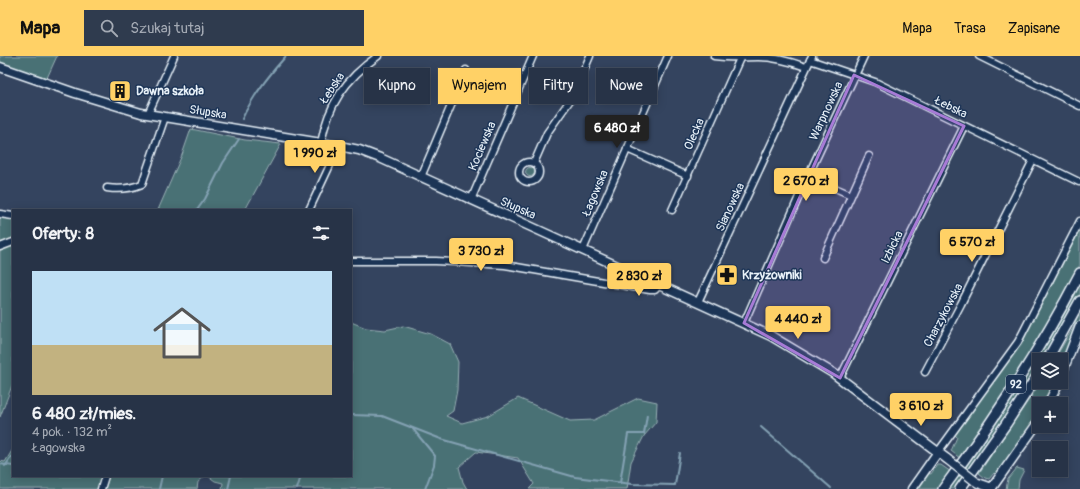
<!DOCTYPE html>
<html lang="pl">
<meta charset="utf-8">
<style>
body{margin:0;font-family:Pangolin,sans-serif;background:#2f3b4e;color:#f1f3f6;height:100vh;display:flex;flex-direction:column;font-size:15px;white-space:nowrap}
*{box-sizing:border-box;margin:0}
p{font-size:13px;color:#a4aab4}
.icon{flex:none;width:22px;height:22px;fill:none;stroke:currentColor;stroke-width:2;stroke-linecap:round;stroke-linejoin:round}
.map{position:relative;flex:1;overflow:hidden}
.details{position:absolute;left:12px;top:153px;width:340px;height:268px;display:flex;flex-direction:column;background:#273347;border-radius:0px;box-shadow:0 2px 10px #0003,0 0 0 1px #434e60}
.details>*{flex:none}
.guide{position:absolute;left:364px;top:12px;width:380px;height:36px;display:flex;gap:8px}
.controls{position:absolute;left:1032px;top:297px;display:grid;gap:8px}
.controls a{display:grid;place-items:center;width:36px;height:36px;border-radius:0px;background:#273347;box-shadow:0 2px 10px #0003,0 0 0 1px #434e60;font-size:20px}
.price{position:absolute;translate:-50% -34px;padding:0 9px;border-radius:4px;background:#ffd166;color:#111;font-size:13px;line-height:26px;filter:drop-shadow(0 1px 2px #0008)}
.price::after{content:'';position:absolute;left:50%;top:24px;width:12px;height:9px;margin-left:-6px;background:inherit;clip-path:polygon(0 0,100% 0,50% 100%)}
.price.active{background:#222;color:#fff}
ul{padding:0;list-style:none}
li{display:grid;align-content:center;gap:8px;height:212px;padding:0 20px}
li+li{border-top:1px solid #434e60}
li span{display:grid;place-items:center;height:124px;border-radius:0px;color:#555}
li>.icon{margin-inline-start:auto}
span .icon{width:72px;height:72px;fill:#fffc;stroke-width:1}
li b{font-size:17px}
h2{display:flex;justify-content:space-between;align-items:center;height:48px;padding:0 20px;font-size:17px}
.chip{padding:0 14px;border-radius:0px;background:#273347;box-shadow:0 2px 10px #0003,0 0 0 1px #434e60;font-size:14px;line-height:36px}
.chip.active{background:#ffd166;color:#111}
header{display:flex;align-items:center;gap:24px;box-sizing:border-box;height:56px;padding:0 20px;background:#ffd166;color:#111}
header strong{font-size:19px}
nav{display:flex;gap:22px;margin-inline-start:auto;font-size:14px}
.search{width:280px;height:36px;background:#2f3b4e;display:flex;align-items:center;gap:10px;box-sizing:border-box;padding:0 14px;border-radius:0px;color:#a4aab4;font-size:15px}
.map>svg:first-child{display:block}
</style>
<header>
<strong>Mapa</strong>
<div class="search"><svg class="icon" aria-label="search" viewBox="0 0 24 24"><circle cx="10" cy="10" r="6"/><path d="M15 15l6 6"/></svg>Szukaj tutaj</div>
<nav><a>Mapa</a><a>Trasa</a><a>Zapisane</a></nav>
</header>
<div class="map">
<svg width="1080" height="433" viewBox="0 0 1080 433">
<rect width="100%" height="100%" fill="#34445f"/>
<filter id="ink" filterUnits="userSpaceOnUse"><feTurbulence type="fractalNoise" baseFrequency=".025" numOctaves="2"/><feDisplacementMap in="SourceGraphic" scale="8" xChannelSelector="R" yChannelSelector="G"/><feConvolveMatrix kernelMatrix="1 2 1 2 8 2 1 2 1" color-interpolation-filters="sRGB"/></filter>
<g filter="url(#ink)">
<g fill="#4a7174" stroke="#99b1b6">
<polygon points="0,0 57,0 47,22 0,7"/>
<polygon points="191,73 245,84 281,88 245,154 158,154 182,99"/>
<circle cx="530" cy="116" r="4.5"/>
<polygon points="0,160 13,161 13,327 0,361"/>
<polygon points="1080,174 1080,209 1066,236 1007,336 961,403 951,395 957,381 955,379 1023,284"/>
<polygon points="1080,226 1080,238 1043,304 1039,304 1039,310 1023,336 957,431 955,433 948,433 1025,321"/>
<polygon points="1080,255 1080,264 1061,313 1061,304 1054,304 1073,272"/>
<polygon points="351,266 366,272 385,274 403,270 431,278 450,288 458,306 457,334 453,355 446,360 462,367 488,360 518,342 570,365 594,364 638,342 657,346 656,366 644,380 631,406 627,433 529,433 534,428 518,402 476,396 459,411 463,426 467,433 222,433 223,427 215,425 208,420 351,420"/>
<polygon points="1041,326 1056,326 1046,348 1039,348 1039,361 997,420 994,417 989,423 985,422 979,417"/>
<polygon points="13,393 13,420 102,420 99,433 0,433 0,405 5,406"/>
<polygon points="937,409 941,409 951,416 938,433 915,433 927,417 931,418"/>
<polygon points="1017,412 1024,414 1019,424 1018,433 1006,433 1008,423"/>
<polygon points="109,420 205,420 198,426 197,433 105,433"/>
</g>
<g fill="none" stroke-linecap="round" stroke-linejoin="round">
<g stroke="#84a2b4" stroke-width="2">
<path d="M242,63c11,-24 26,-43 44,-63"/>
<polyline points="197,154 205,143 223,107 239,83"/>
<polyline points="351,359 382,360 441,383 575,421 632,428 675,429 680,397"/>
<polyline points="761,371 831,432"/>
<polyline points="413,373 435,400 434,409 425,433"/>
<polyline points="0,408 13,410"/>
<polyline points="5,410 13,399"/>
<polyline points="620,427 628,378 644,378 647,359"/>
<polyline points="159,433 162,420"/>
<polyline points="228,433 231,420"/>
<polyline points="297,433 301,420"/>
</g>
<g stroke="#e8f1f8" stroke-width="9">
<g id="street">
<path d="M714,0c15,2 29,1 44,1 15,0 34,5 48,10"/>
<polyline points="979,0 1080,50"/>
<polyline points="810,4 875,26 1079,126"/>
<polyline points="148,58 174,0"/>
<path d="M321,87c7,-38 24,-64 57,-87"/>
<polyline points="627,93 688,120"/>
<circle cx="529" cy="116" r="10"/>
<polyline points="534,107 547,77 573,40 590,0"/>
<polyline points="808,120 851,139"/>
<polyline points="421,121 466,14"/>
<path d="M107,132c13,2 23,1 35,-4l23,-67"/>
<polyline points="471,144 533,0"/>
<polyline points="309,154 339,90"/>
<polyline points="672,154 741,0"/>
<polyline points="0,158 13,160"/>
<polyline points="0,191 13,186"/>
<polyline points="583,194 668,0"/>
<polyline points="823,202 869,100"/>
<polyline points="351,205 436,205 505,209 650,234 655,234 659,229"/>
<polyline points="698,246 812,0"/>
<polyline points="744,267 808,120 864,0"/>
<polyline points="925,316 961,248 1033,104"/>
<polyline points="840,322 964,70"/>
<polyline points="938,396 1018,286 1080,165"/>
<polyline points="101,433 105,420"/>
</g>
</g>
<g stroke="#e8f1f8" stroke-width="11">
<g id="secondary">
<polyline points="0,11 75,37 141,57 339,90 359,94 380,102 771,280 833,317 947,403"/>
<polyline points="1061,320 1080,270"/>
<polyline points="1048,348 1059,326"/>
<polyline points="978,427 992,432"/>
<polyline points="912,433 938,396"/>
<polyline points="991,433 1039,365"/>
</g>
</g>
<g stroke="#e8f1f8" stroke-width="12">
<g id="primary">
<polyline points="1047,304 1080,245"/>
<path d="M943,433c51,-69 98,-140 137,-216"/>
<polyline points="960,433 1006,368 1039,317"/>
</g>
</g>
<use href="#street" stroke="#1d3557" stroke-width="6"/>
<use href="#secondary" stroke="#1d3557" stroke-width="8"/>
<use href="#primary" stroke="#1d3557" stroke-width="9"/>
<g stroke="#e8f1f8" stroke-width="11" stroke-linecap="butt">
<polyline id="secondary-bridge" points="947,403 975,425"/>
</g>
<use href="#secondary-bridge" stroke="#1d3557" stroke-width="8"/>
</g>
</g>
<path fill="#a77bd6" fill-opacity="0.2" stroke="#a77bd6" stroke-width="3" stroke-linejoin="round" d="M854,19l110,51 -124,252 -96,-55z"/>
<defs>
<g id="building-square" transform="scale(1.15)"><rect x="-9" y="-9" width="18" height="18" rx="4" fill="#ffd166" stroke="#1d3557"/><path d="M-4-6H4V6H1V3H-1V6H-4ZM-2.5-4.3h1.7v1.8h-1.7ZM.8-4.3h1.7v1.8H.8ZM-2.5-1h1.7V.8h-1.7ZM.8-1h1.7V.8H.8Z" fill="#111"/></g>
<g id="pharmacy-square" transform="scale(1.15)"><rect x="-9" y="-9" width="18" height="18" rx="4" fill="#ffd166" stroke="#1d3557"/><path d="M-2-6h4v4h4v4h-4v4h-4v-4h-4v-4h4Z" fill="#111"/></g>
</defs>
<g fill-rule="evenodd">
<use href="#building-square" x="120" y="35"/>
<use href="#pharmacy-square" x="727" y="219"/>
</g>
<g text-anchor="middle" stroke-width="3" stroke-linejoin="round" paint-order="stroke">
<rect fill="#1d3557" stroke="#abb9c8" stroke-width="1" x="1006" y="319" width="20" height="18" rx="3"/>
<g font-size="11" font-weight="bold" fill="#e8f1f8">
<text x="1016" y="332">92</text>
</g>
<g font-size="12" fill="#e8f1f8" stroke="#1d3557">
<text transform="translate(332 32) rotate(-56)" y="4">Łebska</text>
<text transform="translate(951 51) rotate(26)" y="4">Łebska</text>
<text transform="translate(826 55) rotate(-65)" y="4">Warpnowska</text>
<text transform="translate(208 56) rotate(9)" y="4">Słupska</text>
<text transform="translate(694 78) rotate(-66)" y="4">Olecka</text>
<text transform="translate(482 90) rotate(-67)" y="4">Kociewska</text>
<text transform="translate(595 137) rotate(-67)" y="4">Łagowska</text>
<text transform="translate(730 151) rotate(-65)" y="4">Sianowska</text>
<text transform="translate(518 152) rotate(24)" y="4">Słupska</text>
<text transform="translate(892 191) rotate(-64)" y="4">Izbicka</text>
<text transform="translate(943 259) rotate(-62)" y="4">Charzykowska</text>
</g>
<g font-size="12" font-weight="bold" fill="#e8f1f8" stroke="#1d3557" text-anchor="start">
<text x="136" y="39">Dawna szkoła</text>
<text x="742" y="223">Krzyżowniki</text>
</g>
</g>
</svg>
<div class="controls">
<a><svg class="icon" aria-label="layers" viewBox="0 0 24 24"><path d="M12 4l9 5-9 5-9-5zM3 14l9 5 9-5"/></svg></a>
<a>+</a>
<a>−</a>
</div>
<b class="price active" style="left:617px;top:93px">6 480 zł</b>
<b class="price" style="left:315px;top:118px">1 990 zł</b>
<b class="price" style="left:806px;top:146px">2 670 zł</b>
<b class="price" style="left:972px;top:207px">6 570 zł</b>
<b class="price" style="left:481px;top:216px">3 730 zł</b>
<b class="price" style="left:639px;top:241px">2 830 zł</b>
<b class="price" style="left:798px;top:284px">4 440 zł</b>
<b class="price" style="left:921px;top:371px">3 610 zł</b>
<div class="guide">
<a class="chip">Kupno</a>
<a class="chip active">Wynajem</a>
<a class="chip">Filtry</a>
<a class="chip">Nowe</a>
</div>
<section class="details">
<h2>Oferty: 8<svg class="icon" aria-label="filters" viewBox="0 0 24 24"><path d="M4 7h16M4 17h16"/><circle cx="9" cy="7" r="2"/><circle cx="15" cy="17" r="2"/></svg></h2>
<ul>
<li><span style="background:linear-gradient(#bfe0f5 60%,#c2b280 0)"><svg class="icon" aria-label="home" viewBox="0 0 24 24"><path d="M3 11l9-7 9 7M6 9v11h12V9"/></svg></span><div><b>6 480 zł/mies.</b><p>4 pok. · 132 m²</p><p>Łagowska</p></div></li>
</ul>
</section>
</div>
